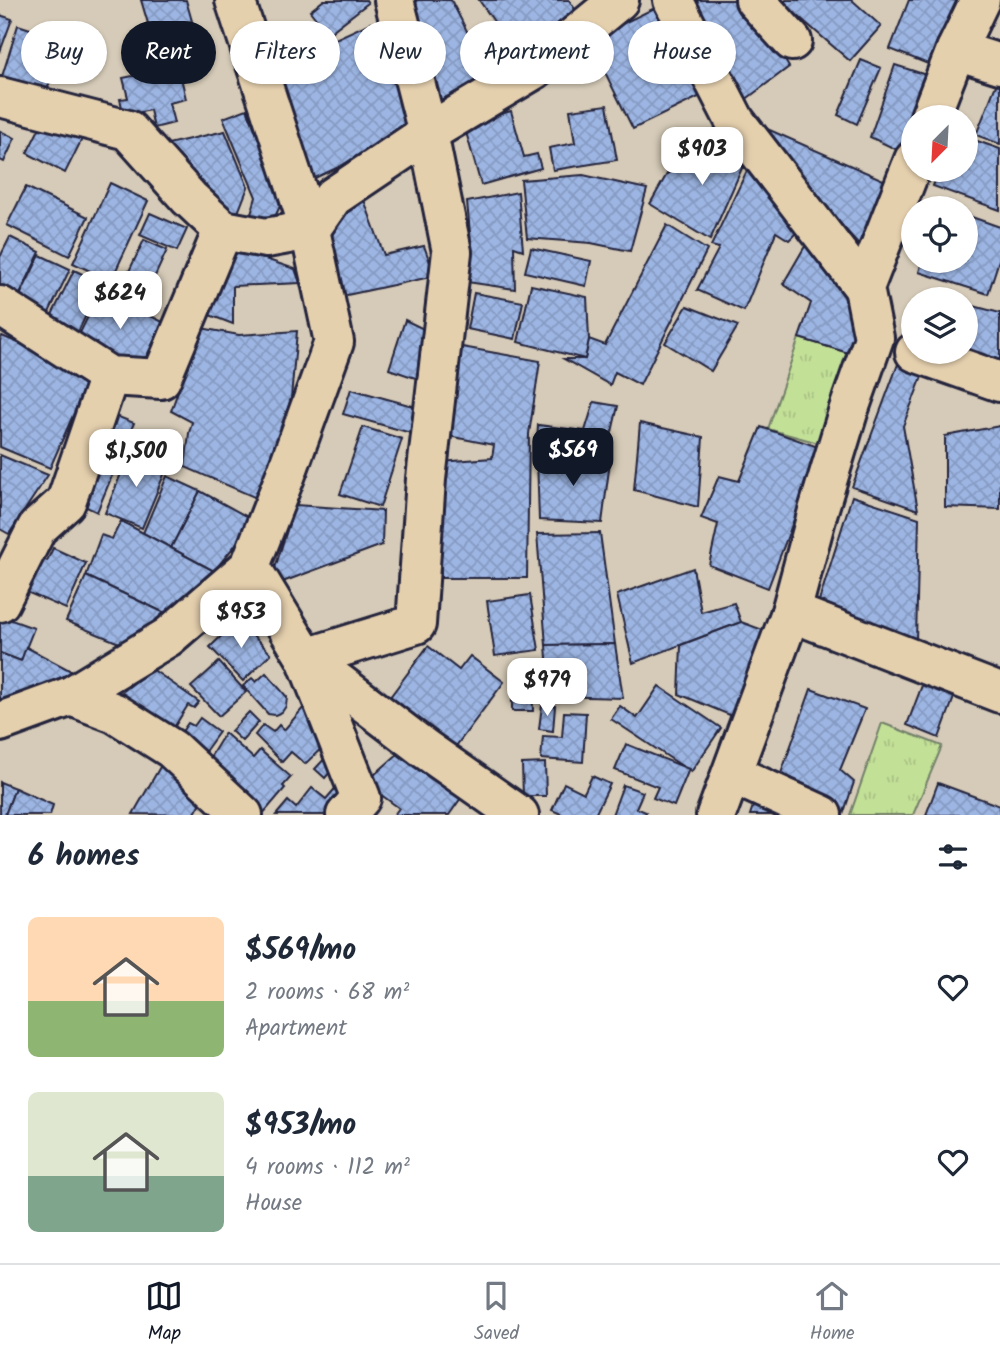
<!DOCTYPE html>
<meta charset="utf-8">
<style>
body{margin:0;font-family:Kalam,sans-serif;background:#f6f6f7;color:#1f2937;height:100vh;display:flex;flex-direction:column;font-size:26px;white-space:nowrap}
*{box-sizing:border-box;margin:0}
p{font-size:23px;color:#747a83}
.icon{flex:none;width:38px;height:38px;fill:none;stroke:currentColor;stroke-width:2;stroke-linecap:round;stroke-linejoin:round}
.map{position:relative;height:815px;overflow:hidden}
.drawer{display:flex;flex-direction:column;background:#fff;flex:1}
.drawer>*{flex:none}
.hud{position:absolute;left:21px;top:21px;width:959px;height:63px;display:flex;gap:14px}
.needle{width:46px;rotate:204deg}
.tools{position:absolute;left:901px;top:105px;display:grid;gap:14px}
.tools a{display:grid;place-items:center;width:77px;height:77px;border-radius:50%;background:#fff;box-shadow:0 2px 5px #0004;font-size:35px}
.price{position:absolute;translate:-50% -60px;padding:0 16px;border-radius:14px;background:#fff;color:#222;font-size:23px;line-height:46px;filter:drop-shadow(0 2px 4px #0008)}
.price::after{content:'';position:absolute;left:50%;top:42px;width:21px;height:16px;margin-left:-10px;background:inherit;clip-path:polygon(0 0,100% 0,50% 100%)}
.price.on{background:#111827;color:#fff}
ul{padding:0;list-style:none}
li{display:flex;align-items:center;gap:21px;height:175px;padding:0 28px}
li span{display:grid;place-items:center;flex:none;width:196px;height:140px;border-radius:10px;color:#555}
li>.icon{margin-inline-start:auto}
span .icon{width:84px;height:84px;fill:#fffc;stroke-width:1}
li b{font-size:30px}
h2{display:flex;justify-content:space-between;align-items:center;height:84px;padding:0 28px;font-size:30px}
.chip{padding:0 24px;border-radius:32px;background:#fff;box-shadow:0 2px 5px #0004;font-size:24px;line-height:63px}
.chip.on{background:#111827;color:#fff}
.menu{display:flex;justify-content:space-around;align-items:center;height:98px;border-top:2px solid #e0e1e3;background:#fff;font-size:19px;color:#747a83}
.menu a{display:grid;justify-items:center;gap:4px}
.menu .on{color:#111827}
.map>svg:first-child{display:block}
</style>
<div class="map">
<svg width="1000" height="815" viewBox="0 0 1000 815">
<defs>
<pattern id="grass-tufts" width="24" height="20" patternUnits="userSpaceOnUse" patternTransform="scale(1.75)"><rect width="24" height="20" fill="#c3e097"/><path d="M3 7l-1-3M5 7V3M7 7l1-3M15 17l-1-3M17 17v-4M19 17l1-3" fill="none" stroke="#a7c083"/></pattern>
<pattern id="building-cross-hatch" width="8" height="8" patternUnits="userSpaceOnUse" patternTransform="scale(1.75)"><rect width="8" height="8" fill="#9cb5e2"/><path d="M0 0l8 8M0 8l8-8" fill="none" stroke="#869bc3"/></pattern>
</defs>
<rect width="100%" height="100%" fill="#d6cbb8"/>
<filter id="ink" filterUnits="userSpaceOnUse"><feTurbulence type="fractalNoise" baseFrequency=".0143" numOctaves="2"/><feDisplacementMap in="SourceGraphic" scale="14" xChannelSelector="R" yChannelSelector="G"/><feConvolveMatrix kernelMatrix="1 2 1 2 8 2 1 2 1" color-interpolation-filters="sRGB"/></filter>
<g filter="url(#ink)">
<g fill="url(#grass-tufts)" stroke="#728169" stroke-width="2">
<polygon points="799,338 855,355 833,447 768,429"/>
<polygon points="882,723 942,746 913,815 850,815"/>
</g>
<g fill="url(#building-cross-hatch)" stroke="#22223b" stroke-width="2">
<polygon points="141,0 186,0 201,53 160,64"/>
<polygon points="324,0 366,0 368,3 328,34 310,11"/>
<polygon points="401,0 451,0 471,39 492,29 510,64 439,101 417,58 428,52"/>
<polygon points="479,0 569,0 580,17 520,59"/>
<polygon points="688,0 747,0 789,67 741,103"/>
<polygon points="786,0 852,0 881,26 850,61 783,3"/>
<polygon points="909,0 965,0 956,75 890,49"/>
<polygon points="669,1 713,90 633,129 589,40"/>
<polygon points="0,15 12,19 0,52"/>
<polygon points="370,23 420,129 313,179 263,72"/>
<polygon points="18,25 64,40 44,99 0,83"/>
<polygon points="861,60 881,68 857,124 838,115"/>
<polygon points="895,65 948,82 914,117 914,158 870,137"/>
<polygon points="162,70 163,77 180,73 186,99 169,103 174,123 154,128 150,110 124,116 120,99 128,98 123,78"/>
<polygon points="998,80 1000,81 1000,144 976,135"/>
<polygon points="607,105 617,160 553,170 549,148 575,143 570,110"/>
<polygon points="247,109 280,194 280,206 275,217 247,228 256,197 223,118"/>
<polygon points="511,111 524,157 537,154 541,168 481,185 464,125"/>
<polygon points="45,117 83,137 65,173 27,153"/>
<polygon points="747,120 913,193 882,270"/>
<polygon points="0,131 15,138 4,162 0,160"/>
<polygon points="225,131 248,187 237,215 181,184 150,148"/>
<polygon points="730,134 747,157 710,240 650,204 667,174"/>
<polygon points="966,137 1000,149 1000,210 933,186 939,170 966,170"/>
<polygon points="752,160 809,220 789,240 776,232 744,311 697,290 719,248 711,246"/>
<polygon points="583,175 647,189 630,251 591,243 527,238 521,180"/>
<polygon points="110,183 148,201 111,281 73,263"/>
<polygon points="26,187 88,217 69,256 7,225"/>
<polygon points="518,192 523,250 514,247 515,289 453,280 455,240 471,243 467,202"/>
<polygon points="363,197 384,255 424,246 435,276 333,298 328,237 338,221"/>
<polygon points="150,213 187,229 177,251 140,235"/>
<polygon points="966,215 1000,227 1000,257 988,294 919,272 922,261 966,261"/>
<polygon points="667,225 707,250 640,385 615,372 610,385 564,359 585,359 589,339 605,345"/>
<polygon points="815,229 875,293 855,355 799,338 811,303 783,284"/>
<polygon points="10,237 40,252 15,305 0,298 0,257"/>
<polygon points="144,240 167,250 145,298 121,288"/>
<polygon points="226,246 295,269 300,283 233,286 233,324 199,311"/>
<polygon points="531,248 591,261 586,286 525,272"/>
<polygon points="40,255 70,269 44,323 14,308"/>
<polygon points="74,270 101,283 73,343 45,329"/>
<polygon points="531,285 587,297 589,339 585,359 518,342"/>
<polygon points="100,292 163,322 140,370 77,339"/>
<polygon points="474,293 523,302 515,339 467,329"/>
<polygon points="966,304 1000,313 1000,368 966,352"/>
<polygon points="687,306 738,326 711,371 665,343"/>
<polygon points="405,320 436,335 430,383 389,369"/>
<polygon points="190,326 239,335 297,331 291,398 261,500 185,467 189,433 192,422 171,411 188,363"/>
<polygon points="2,336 91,374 50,468 0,447 0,341"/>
<polygon points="451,345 540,361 529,434 527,578 441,578 441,462 492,458 494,445 433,433"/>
<polygon points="898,364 923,374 903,426 918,510 852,487"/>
<polygon points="351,389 420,408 418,435 343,414"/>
<polygon points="594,402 618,406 609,445 537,442 538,425 585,431"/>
<polygon points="106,412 134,423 97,512 76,502"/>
<polygon points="640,423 703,437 698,507 634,490"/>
<polygon points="1000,426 1000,509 945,507 945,436"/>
<polygon points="363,427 402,439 380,507 340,494"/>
<polygon points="761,427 821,448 768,588 709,565 718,524 701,518 719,476 739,481"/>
<polygon points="131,449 168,465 142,528 105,513"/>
<polygon points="611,454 602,523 539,520 537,457"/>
<polygon points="0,455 48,475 9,534 0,529"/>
<polygon points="167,476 200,491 171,548 143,533"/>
<polygon points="200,491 255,521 214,571 171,548"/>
<polygon points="852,496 919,518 916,641 819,601"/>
<polygon points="295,505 383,511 382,545 269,587"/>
<polygon points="121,521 214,571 169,615 86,576 101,535 112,539"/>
<polygon points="600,533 615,644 546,645 537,534"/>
<polygon points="53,548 86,563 66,609 15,587 37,556 47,561"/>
<polygon points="693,568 701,612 734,603 741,622 633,663 617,595"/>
<polygon points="86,576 169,615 124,645 66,621"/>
<polygon points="530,595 539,650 495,656 487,601"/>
<polygon points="0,616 34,628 21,661 0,653"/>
<polygon points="238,620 271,654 243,681 210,647"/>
<polygon points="741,622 763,630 732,716 679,694 681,645"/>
<polygon points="615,644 623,698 550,696 546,645"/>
<polygon points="428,646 459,670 470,656 504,682 453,750 387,701"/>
<polygon points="26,647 77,674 0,713 0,653 21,661"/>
<polygon points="219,662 246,692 219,716 191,687"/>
<polygon points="152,669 199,702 194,708 188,705 173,729 108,703"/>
<polygon points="266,673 287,697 286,706 282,712 275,715 268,714 243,686 252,678 256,682"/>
<polygon points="924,680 956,692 939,738 907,725"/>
<polygon points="512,681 532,681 533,711 512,711"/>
<polygon points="659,686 721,728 691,772 611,719 620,706 637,718"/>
<polygon points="811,689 865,709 840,770 854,782 843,815 835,815 778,782"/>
<polygon points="542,705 555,706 553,731 539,729"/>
<polygon points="304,707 328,736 324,746 305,764 291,752 282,762 255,735 263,725 273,732 279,725 284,730"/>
<polygon points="249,712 259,722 242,741 231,731"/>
<polygon points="564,712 586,713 583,762 541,759 543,736 562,737"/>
<polygon points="200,718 219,732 201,757 176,740 188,723 194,726"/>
<polygon points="225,733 253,758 260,750 291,777 283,786 285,788 262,815 259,815 204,767"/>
<polygon points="626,744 689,769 674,806 653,798 658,787 615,770"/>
<polygon points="400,752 463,795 449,815 394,815 399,808 365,783"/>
<polygon points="327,756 337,764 325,778 315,769"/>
<polygon points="164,760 207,792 194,815 133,814"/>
<polygon points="545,763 546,796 523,796 522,764"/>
<polygon points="592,776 610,784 595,815 563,815 552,810 564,783 584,793"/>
<polygon points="0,782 15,788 5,815 0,815"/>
<polygon points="938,783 1000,806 1000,815 926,815"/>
<polygon points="339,784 350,794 332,815 276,815 288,801 296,808 312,788 326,799"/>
<polygon points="623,785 643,792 636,808 646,812 645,815 612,815"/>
<polygon points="15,788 53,805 50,815 5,815"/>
<polygon points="753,806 767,811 793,815 750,815"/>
</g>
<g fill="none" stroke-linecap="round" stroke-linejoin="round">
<g stroke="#22223b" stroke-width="44">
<g id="minor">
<polyline points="673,0 735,121 864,288"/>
<polyline points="755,0 792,41"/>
<polyline points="956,50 1000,64"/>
<polyline points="0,97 128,130 189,198 223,230 266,238 310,230 333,197 428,133 535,69 619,0"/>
<polyline points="930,117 956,50 980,0"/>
<polyline points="0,306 109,376 161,379 223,230"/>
<polyline points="915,352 1000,382"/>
<polyline points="250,566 306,658 425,749 519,815"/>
<polyline points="0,602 37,528 66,502 109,376"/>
<polyline points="791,612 1000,693"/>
<polyline points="71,696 115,713 172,749 243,815"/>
<polyline points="0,722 71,696 168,637 250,566 286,474 334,342 310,230 235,0"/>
<polyline points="732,774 822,815"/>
<polyline points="346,815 361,798 306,658 416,624 426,479 452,252 428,133 394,0"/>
<polyline points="716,815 791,612 818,511 848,412 874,338 864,288 914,160"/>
</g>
</g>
<use href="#minor" stroke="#e5d0ae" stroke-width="38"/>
</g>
</g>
</svg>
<div class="tools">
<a><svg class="needle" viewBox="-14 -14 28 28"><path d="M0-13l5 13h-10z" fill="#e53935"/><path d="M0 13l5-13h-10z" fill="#747a83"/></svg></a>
<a><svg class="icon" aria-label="locate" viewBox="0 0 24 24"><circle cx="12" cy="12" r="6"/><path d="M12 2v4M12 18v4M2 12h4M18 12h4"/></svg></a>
<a><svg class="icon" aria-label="layers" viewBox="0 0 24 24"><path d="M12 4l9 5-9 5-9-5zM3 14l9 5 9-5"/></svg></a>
</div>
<b class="price" style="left:702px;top:187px">$903</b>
<b class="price" style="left:120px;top:331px">$624</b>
<b class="price on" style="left:573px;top:488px">$569</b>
<b class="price" style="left:136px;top:489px">$1,500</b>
<b class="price" style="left:241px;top:650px">$953</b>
<b class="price" style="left:547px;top:718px">$979</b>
<div class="hud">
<a class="chip">Buy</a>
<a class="chip on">Rent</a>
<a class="chip">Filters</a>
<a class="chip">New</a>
<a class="chip">Apartment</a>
<a class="chip">House</a>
</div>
</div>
<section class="drawer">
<h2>6 homes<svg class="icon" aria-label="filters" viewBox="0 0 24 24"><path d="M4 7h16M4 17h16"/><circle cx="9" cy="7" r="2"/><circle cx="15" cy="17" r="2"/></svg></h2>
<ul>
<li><span style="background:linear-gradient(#ffd9b3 60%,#8fb573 0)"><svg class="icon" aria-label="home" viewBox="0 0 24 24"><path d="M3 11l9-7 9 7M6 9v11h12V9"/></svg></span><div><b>$569/mo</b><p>2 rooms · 68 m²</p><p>Apartment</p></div><svg class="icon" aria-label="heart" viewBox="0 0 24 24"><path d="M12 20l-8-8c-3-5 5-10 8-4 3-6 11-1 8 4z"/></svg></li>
<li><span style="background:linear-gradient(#dfe7d0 60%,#7fa58c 0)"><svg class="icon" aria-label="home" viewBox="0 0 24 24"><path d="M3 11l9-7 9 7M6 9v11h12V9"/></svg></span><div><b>$953/mo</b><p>4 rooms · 112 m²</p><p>House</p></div><svg class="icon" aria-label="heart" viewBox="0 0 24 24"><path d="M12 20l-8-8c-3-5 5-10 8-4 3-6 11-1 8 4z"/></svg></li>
</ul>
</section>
<nav class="menu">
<a class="on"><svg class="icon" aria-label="map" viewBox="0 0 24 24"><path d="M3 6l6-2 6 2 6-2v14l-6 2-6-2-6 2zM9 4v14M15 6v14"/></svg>Map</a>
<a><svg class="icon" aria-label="saved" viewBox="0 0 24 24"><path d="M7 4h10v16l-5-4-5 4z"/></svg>Saved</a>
<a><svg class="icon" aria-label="home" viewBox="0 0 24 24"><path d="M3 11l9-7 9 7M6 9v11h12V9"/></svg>Home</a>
</nav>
